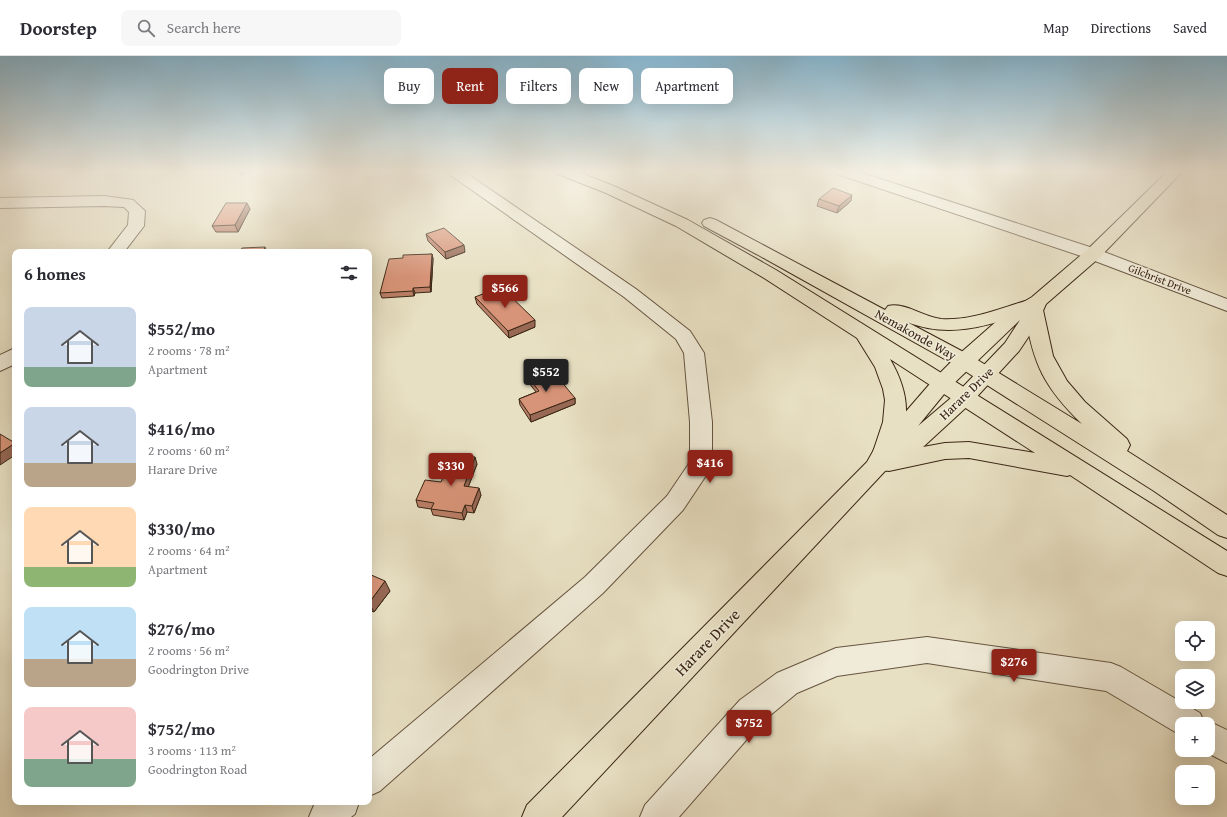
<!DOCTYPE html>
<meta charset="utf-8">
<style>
body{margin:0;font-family:"Gentium Book Plus",serif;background:#f7f7f7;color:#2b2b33;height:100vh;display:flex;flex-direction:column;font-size:15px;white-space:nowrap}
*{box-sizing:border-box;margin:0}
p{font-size:13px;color:#7c7c81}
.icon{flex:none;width:22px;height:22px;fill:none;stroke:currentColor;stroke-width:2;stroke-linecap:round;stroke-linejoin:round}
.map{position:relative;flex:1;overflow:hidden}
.side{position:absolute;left:12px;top:193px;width:360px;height:556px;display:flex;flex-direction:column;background:#fff;border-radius:8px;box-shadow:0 4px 16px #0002}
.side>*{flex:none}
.hud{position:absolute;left:384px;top:12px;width:380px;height:36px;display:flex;gap:8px}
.controls{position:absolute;left:1175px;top:565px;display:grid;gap:8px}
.controls a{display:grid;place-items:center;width:40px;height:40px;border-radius:8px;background:#fff;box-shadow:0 4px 16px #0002;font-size:20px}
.price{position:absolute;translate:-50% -34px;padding:0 9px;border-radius:4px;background:#8f2418;color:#fff;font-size:13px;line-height:26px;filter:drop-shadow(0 1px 2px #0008)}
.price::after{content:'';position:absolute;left:50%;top:24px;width:12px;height:9px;margin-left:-6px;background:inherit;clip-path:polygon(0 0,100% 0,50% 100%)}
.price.current{background:#222;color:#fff}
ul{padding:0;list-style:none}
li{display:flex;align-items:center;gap:12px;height:100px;padding:0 12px}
li span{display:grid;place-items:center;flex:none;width:112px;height:80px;border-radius:8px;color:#555}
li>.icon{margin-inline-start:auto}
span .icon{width:48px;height:48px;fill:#fffc;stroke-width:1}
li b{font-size:17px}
h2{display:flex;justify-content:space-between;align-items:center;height:48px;padding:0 12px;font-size:17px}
.chip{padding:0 14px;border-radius:8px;background:#fff;box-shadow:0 4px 16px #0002;font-size:14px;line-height:36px}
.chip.current{background:#8f2418;color:#fff}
header{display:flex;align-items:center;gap:24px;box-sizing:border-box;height:56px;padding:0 20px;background:#fff;border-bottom:1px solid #e1e1e2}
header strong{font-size:19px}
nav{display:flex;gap:22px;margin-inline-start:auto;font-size:14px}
.search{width:280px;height:36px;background:#f7f7f7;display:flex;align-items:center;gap:10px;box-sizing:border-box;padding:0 14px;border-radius:8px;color:#7c7c81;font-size:15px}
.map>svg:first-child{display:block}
</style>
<header>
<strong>Doorstep</strong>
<div class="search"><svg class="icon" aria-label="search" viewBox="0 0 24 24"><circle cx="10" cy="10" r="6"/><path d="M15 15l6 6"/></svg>Search here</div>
<nav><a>Map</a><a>Directions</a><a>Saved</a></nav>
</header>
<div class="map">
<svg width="1227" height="761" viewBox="0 0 1227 761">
<rect width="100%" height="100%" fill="#e8e0c3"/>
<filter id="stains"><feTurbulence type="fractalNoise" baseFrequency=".005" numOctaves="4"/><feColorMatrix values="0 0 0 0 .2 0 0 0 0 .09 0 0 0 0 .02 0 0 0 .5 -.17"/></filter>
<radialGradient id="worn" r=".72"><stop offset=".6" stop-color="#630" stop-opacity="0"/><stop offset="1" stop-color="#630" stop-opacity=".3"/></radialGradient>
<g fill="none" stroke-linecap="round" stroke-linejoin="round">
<g stroke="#665440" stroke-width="2">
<g id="street">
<polygon points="447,115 463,115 636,233 690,275 704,297 712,366 712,405 707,418 683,454 603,537 380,735 369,740 369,703 585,521 667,440 688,409 690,405 690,366 684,297 676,283 624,241 449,118"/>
<polygon points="835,115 856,115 1099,194 1227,243 1227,255 1087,202 837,118"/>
<polygon points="104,140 133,144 145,155 144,170 124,196 107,196 128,169 129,156 124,151 104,150 0,152 0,142"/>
<polygon points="15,292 15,308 0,315 0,299"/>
<polygon points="927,581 1111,607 1121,611 1200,657 1204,666 1208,665 1227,674 1227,707 1202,694 1208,694 1208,668 1182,668 1182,680 1106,635 927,607 837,620 797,637 762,666 679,761 640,761 645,749 740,644 777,617 836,592"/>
<polygon points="318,746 359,746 355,758 351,761 309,761 314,749"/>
</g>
</g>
<g stroke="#3a2615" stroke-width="2">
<path id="primary" d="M1168,115h15l-84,87 -53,46 -9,20 -18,27 -47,51 -62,57 -15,10 -10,2 -323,346h-40l5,-12 340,-343 9,-16 59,-68 22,-22 50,-44 25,-15 55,-47zM1020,264l-15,23 -47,49 -40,34 31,-38z"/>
</g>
<g stroke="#3a2615" stroke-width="2">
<g id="highway">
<path d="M556,115h20l40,16 72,33 88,50 451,281v25l-9,-3 -148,-98 -3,1 -98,-18 -24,1 -56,12 -8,-3 -3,-6 1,-3 -3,-1 -3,-6 10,-30 2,-22 -2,-11 -8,-22 -18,-29 -93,-60 -88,-52 -70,-33 -48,-19zM890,303l145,94 -66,-11 -24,1 -50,9c3,-10 8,-20 10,-30 4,-22 -4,-44 -15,-63z"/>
<path d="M710,162l6,2 169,90 3,-4c17,-4 35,11 53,13 31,2 59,-11 88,-19l6,2 8,8 10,46 14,25 18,21 42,37 3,6 -3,6 100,64v23l-9,-3 -64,-44 -197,-125 -197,-110 -56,-30 -2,-3 2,-3zM1025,257c8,51 19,74 57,111l-111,-68 -64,-34c40,16 79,5 118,-9z"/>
</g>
</g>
<use href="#street" fill="#f0ebd8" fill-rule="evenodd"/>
<use href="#primary" fill="#e8e0c3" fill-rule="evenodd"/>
<use href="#highway" fill="#e8e0c3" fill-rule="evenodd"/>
</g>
<g fill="#ba7f67" stroke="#3a2615">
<polygon points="235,115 251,115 241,119"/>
<polygon points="819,143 851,145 837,157 817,150"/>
<polygon points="250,153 238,176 216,176 212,170"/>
<polygon points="426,178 465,196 446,203 428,185"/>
<polygon points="432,198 433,203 431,236 415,237 414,240 382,242 380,237 403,202"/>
<polygon points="475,241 535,271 509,282 477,248"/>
<polygon points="528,321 575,342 575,348 531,366 520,349 519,343 536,336 529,327"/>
<polygon points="477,408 468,431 481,439 474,457 467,456 464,464 433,459 431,453 418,451 416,444"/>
<polygon points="369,518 390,535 374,556 369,554"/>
</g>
<g fill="#976854" stroke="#3a2615">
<polygon points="239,115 251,115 241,119"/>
<polygon points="852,139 851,145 837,157 839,150"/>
<polygon points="247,147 250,153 238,176 235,169"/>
<polygon points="464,189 465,196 446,203 445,196"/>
<polygon points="265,191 267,196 263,196"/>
<polygon points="432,198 433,203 431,236 430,231"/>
<polygon points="413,232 415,237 414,240 413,235"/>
<polygon points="535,264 535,271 509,282 508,275"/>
<polygon points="575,342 575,348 531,366 530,359"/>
<polygon points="15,387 15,399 0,409 0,397"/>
<polygon points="475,401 477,408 466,437 464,430"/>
<polygon points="479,432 481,439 474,457 472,450"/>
<polygon points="465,449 467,456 464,464 462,457"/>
<polygon points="385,525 390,535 374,556 369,547"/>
</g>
<g fill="#d89478" stroke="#3a2615">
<polygon points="833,132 852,139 839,150 819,143"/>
<polygon points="226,147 247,147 235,169 212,170"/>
<polygon points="444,172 464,189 445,196 426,178"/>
<polygon points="265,191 263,196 240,196 242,192"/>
<polygon points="432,198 430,231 413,232 413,235 380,237 389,203 403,202 403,199"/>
<polygon points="501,231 535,264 508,275 475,241"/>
<polygon points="550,312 575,342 530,359 519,343 539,335 528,321"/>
<polygon points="0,378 15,387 0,397"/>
<polygon points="453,398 475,401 464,430 479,432 472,450 465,449 462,457 431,453 434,447 416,444 425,424 441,426"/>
<polygon points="369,518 385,525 369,547"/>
</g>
<linearGradient id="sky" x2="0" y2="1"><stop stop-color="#87b8d3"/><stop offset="0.52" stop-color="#f5f1e4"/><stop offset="1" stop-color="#f5f1e4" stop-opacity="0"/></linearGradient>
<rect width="1227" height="221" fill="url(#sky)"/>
<g text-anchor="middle" stroke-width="3" stroke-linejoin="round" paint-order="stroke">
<g font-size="11" fill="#3a2615" stroke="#f0ebd8">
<text transform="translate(1160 223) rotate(21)" y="4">Gilchrist Drive</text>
</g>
<g font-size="13" fill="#3a2615" stroke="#f0ebd8">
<text transform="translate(916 278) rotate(29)" y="5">Nemakonde Way</text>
<text transform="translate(966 337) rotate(-44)" y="5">Harare Drive</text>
</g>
<g font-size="16" fill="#3a2615" stroke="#f0ebd8">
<text transform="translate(707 586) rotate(-46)" y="6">Harare Drive</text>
</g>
</g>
<rect width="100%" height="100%" filter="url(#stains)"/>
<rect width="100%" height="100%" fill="url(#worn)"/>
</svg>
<div class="controls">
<a><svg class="icon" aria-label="locate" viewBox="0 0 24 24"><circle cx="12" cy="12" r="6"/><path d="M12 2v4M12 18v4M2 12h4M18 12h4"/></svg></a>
<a><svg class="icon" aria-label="layers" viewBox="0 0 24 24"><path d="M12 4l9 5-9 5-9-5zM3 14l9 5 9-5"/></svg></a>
<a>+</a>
<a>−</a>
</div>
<b class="price" style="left:505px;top:253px">$566</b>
<b class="price current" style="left:546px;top:337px">$552</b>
<b class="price" style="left:710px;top:428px">$416</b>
<b class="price" style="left:451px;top:431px">$330</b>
<b class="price" style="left:1014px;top:627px">$276</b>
<b class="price" style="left:749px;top:688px">$752</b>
<div class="hud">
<a class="chip">Buy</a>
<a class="chip current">Rent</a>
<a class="chip">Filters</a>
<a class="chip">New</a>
<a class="chip">Apartment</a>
</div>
<section class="side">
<h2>6 homes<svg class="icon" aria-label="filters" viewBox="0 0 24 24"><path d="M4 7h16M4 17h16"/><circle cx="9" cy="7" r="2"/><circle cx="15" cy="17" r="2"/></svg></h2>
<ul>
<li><span style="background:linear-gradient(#c9d6e8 75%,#7fa58c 0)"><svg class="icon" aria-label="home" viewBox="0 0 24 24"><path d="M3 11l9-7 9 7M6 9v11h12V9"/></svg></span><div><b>$552/mo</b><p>2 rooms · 78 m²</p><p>Apartment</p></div></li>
<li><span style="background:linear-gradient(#c9d6e8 70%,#b9a48a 0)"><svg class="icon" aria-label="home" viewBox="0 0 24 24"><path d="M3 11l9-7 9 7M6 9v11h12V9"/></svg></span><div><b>$416/mo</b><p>2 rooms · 60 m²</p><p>Harare Drive</p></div></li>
<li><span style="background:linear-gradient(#ffd9b3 75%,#8fb573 0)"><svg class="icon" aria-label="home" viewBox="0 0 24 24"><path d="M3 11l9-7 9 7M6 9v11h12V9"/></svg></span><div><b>$330/mo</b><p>2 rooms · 64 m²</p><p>Apartment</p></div></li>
<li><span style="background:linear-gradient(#bfe0f5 65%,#b9a48a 0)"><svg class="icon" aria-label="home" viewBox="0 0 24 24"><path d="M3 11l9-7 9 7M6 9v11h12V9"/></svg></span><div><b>$276/mo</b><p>2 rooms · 56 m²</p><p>Goodrington Drive</p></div></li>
<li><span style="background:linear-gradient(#f6c9c9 65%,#7fa58c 0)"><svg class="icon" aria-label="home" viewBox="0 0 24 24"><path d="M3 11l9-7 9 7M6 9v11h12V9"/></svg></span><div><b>$752/mo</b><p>3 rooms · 113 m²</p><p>Goodrington Road</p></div></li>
</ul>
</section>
</div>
